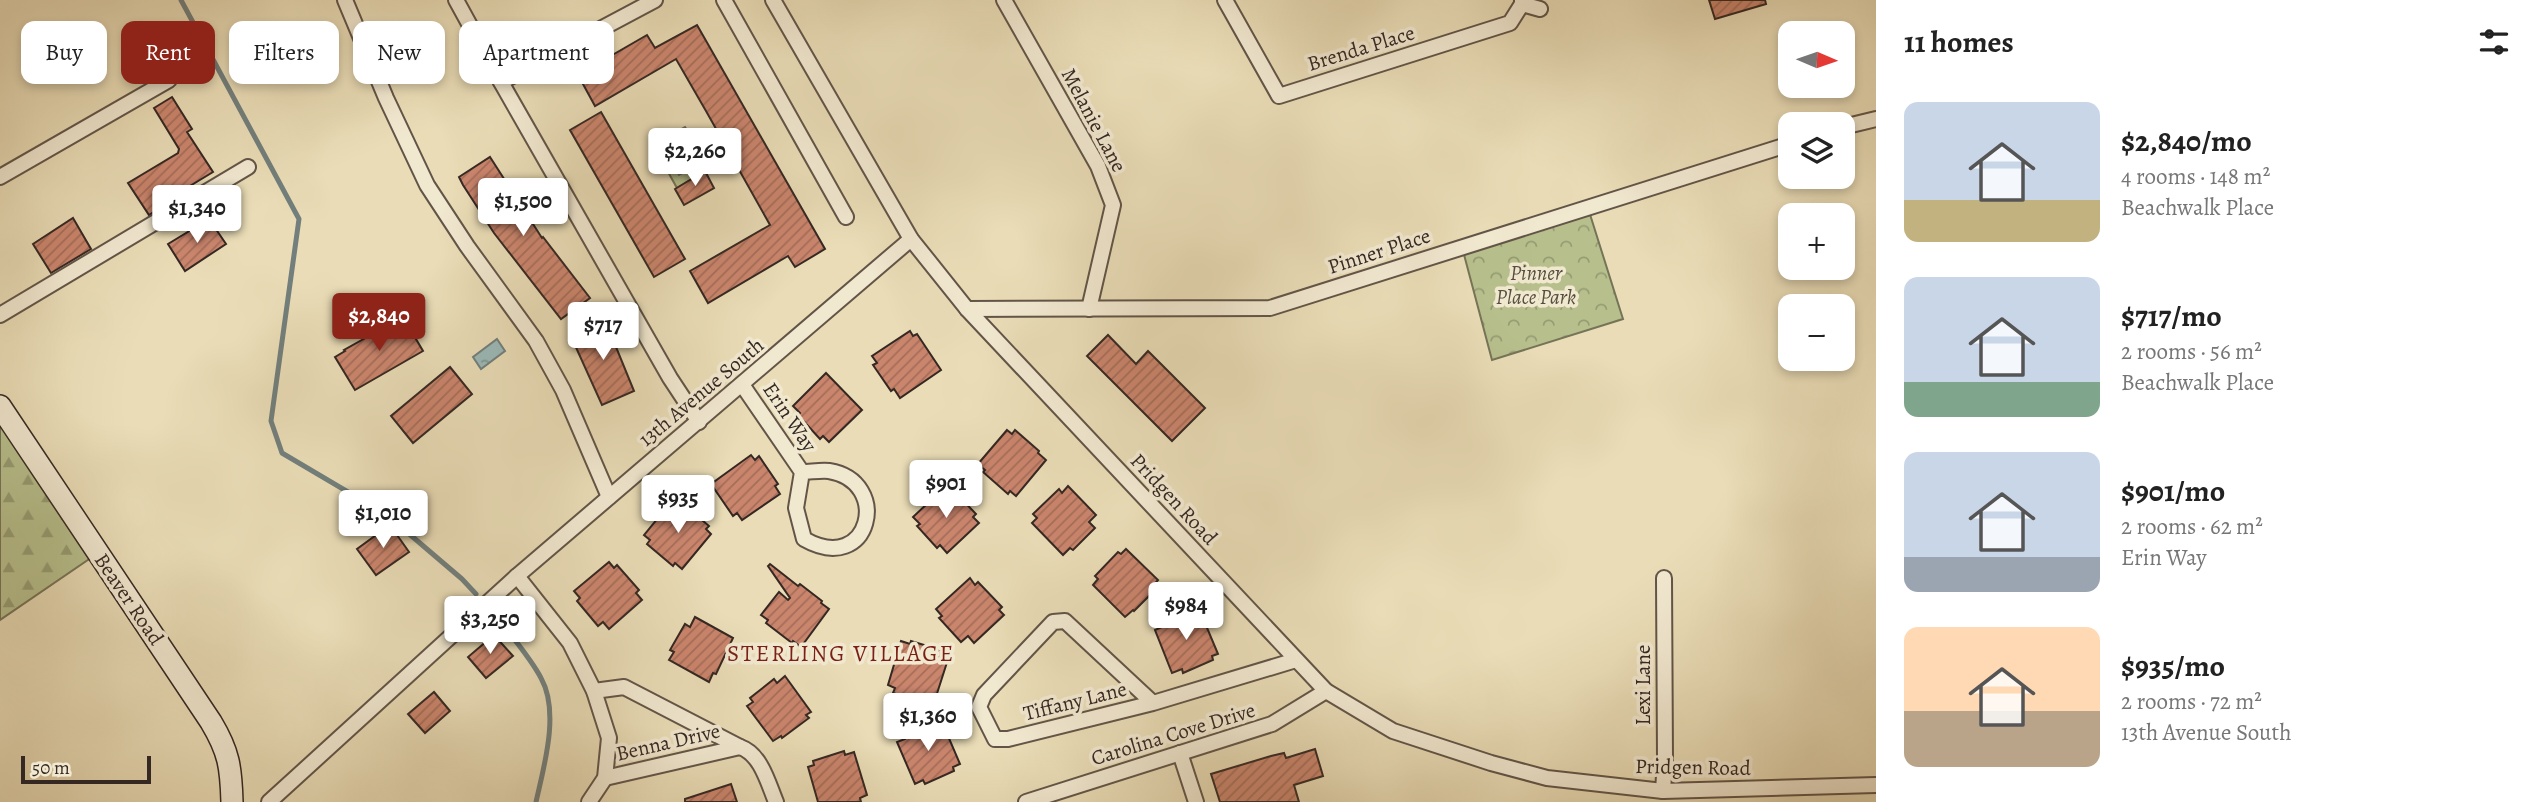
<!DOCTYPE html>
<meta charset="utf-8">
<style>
body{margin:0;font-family:Alegreya,serif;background:#f2f2f2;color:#222;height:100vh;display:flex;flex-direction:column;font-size:26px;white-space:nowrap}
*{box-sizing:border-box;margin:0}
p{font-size:23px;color:#767676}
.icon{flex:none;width:38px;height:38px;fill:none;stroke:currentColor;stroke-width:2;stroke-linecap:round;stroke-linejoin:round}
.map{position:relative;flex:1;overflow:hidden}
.details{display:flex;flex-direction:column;background:#fff;width:665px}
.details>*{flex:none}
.banner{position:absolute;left:21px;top:21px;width:665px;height:63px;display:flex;gap:14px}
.needle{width:46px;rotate:92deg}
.tools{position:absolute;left:1778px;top:21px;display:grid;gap:14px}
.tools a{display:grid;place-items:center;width:77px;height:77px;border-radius:14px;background:#fff;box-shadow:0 4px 10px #0003;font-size:35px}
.scale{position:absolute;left:21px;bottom:18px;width:130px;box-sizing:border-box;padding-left:7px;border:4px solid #352823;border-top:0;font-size:19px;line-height:24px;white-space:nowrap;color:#352823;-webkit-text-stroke:5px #f1e8d0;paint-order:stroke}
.price{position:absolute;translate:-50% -60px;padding:0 16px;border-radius:7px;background:#fff;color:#222;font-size:23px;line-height:46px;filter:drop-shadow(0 2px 4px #0008)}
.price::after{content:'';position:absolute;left:50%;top:42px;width:21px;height:16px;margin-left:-10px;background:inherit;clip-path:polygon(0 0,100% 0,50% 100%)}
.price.selected{background:#8f2418;color:#fff}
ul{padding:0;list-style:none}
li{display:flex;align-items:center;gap:21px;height:175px;padding:0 28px}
li span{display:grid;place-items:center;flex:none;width:196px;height:140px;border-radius:14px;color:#555}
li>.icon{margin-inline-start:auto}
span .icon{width:84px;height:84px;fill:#fffc;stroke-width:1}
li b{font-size:30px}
h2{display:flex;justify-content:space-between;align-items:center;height:84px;padding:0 28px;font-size:30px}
.tag{padding:0 24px;border-radius:14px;background:#fff;box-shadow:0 4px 10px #0003;font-size:24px;line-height:63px}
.tag.selected{background:#8f2418;color:#fff}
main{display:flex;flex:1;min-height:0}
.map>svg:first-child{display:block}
</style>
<main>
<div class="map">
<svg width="1876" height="802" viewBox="0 0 1876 802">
<defs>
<pattern id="forest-firs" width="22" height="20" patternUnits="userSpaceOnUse" patternTransform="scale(1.75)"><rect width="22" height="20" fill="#b7c08d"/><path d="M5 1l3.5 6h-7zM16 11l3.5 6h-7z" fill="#969c73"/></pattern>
<pattern id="park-crowns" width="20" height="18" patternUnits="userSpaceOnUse" patternTransform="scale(1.75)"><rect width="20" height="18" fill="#b7c08d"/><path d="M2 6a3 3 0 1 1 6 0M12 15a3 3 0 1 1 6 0" fill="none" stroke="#969c73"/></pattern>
<pattern id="water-ripples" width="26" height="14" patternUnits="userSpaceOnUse" patternTransform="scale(1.75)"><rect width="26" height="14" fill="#9ab9b7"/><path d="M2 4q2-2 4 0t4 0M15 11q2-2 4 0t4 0" fill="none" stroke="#7e9694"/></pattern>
<pattern id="building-hatch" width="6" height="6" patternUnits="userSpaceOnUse" patternTransform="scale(1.75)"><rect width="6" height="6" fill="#ca856d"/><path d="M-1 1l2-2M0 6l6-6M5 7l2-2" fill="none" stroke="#a56d59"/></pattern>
</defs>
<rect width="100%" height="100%" fill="#e9dcb6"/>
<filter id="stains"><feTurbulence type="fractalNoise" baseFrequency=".00286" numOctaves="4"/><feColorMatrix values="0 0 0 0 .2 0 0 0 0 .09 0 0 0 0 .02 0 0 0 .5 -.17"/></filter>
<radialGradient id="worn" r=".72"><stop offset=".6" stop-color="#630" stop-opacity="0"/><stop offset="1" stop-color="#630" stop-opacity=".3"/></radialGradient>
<polygon fill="#b7c08d" stroke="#767458" stroke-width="2" points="685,127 689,133 686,142 705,171 677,188 653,145"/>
<polygon fill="url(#forest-firs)" stroke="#767458" stroke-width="2" points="0,402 98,553 0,620"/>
<polygon fill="url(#park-crowns)" stroke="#767458" stroke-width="2" points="1588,208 1623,319 1492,360 1462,247"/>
<g fill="url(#water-ripples)" stroke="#727f7c" stroke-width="2">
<polygon points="677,140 693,167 679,175 663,148"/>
<polygon points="497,339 505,351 481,369 473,357"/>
</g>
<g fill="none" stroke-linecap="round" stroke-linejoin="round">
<g stroke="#727f7c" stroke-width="5">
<polyline points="181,0 299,219 271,421 282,453 387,515 462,579 476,594"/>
<path d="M493,611c15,22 36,44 48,67 19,34 3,88 -5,124"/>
</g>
</g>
<g fill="url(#building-hatch)" stroke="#352823" stroke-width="2">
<polygon points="1709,0 1765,0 1766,4 1715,19"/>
<polygon points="697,25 825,249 795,267 788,256 708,303 690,271 770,225 706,111 676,59 595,106 578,75 647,35 655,48"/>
<polygon points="172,97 192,129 187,132 213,172 162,203 163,206 149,215 128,183 178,153 179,149 154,108"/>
<polygon points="601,112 685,259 654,277 570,130"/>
<polygon points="490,157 542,238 543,237 590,298 561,319 494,233 463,185 459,177"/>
<polygon points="705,171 714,188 684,205 675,189"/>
<polygon points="73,218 91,249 51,273 33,244"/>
<polygon points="209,219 226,244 185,271 168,244"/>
<polygon points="403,317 423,351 355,390 335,357 345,351 344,350"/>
<polygon points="605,320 634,391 602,405 574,343 579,341 572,333"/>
<polygon points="910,331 913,336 917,334 941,370 900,398 894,389 891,391 873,365 877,363 872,356"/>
<polygon points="1108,335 1136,364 1148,351 1205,408 1172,441 1087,356"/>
<polygon points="450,367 472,394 413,443 391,416"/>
<polygon points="826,373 862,410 829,442 823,436 820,439 798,415 800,413 793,406"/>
<polygon points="1007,430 1012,434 1015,430 1039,451 1038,453 1046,460 1016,496 1010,491 1008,494 983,472 985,470 978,464"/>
<polygon points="751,455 755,460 759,456 778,484 775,486 780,494 742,520 737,513 733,516 711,484"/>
<polygon points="1068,486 1096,515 1089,522 1095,528 1073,550 1070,548 1063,555 1032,523 1037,518 1033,514 1059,489 1062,493"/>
<polygon points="945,487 951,494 955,492 976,514 973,517 979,523 947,553 940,545 937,548 917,526 920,524 913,517"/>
<polygon points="672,501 678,506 681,502 709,526 706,529 711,534 682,569 675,563 673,566 647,544 650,540 644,535"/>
<polygon points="390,525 409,552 376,575 357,549"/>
<polygon points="1126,549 1158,580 1152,587 1155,590 1134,611 1133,610 1125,617 1093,585 1098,579 1095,576 1118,552 1121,554"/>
<polygon points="609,562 614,568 617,565 639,590 636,593 642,600 609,629 603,622 598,626 577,601 580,598 574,591"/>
<polygon points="770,564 798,586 800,584 822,601 821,603 829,609 801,647 793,641 792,643 766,623 768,620 761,615 779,592 788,600 790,598 768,566"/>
<polygon points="970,578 975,585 978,582 1002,607 999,610 1004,615 974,643 968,636 961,642 939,618 942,616 936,609"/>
<polygon points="1192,611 1193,614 1200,611 1218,654 1212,656 1213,660 1183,673 1182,669 1172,673 1155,630 1162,627 1160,623"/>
<polygon points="695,617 733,638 716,674 713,673 709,682 669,660 674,652 670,650 685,624 690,627"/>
<polygon points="494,635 513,656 486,678 468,657"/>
<polygon points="901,641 910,644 911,641 950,653 933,706 893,693 895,688 888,685"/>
<polygon points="785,676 811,712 806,715 809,718 782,738 781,736 773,741 747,706 753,702 750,698 774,679 777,683"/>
<polygon points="434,692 450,711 425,733 408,714"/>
<polygon points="942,722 960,764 953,767 954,771 925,784 923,780 915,784 897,742 905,739 903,734 928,724 926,729"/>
<polygon points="1315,749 1323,776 1294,785 1299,802 1220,802 1211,774 1271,756 1284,753 1286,758"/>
<polygon points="844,751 845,755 854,752 867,795 860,798 861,802 818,802 808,767 814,765 813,761"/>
<polygon points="731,784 737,802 685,802 685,799"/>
</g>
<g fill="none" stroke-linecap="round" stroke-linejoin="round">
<g stroke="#625548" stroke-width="18">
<g id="street">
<polyline points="345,0 386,98 427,185 467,246 536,341 563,390 609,497"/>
<polyline points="456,0 501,82"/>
<polyline points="655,0 501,82 670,378 699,422"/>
<polyline points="724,0 846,217"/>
<polyline points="773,0 911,239 967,309 1326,691 1393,731 1491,763 1547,778 1663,791 1876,785"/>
<polyline points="1004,0 1098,166 1113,205 1089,309"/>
<polyline points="1225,0 1279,96 1510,23 1522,4 1522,0"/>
<polyline points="1522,4 1540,9"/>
<polyline points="1843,127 1876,119"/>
<polyline points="0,177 169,80"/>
<polyline points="967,309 1270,308 1790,144"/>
<polyline points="0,315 248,167"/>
<path d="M743,386l59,86 -6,36 8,31c67,38 88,-58 25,-68 -8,-1 -19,1 -27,1"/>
<polyline points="517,576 570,643 594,691 609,738 605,778 589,802"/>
<polyline points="594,691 624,687 740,747 605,778"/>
<polyline points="1153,703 1065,621 1053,622 984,695 979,707 995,739 1008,739 1153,703 1296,660"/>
<path d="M740,747c21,7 28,36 36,55"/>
<polyline points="1180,753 1196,802"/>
<polyline points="1663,791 1665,760 1664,578"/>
<polyline points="269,802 517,576 911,239"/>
<polyline points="1026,802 1272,724 1326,691"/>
</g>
</g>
<g stroke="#352823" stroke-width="24">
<path id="secondary" d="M0,406l211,316c18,30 20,45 21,80"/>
</g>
<use href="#street" stroke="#f1e8d0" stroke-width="14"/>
<use href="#secondary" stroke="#f1e8d0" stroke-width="21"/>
</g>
<g text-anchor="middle" stroke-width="7" stroke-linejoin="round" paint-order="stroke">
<g font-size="21" fill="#352823" stroke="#f1e8d0">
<text transform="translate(1361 48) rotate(-17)" y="7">Brenda Place</text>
<text transform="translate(1094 120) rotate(62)" y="7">Melanie Lane</text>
<text transform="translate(1379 251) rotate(-18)" y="7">Pinner Place</text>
<text transform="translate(701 392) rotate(-40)" y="7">13th Avenue South</text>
<text transform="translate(790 417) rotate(56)" y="7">Erin Way</text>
<text transform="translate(1174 499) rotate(47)" y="7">Pridgen Road</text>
<text transform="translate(129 599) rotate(56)" y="7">Beaver Road</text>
<text transform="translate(1643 685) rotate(-90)" y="7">Lexi Lane</text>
<text transform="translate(1075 701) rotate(-14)" y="7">Tiffany Lane</text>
<text transform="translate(1173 734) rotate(-17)" y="7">Carolina Cove Drive</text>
<text transform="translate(668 742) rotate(-13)" y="7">Benna Drive</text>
<text transform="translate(1693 767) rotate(1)" y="7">Pridgen Road</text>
</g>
<g font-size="21" font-style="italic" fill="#564e3e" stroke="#f1e8d0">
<text x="1536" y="280">Pinner<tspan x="1536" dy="24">Place Park</tspan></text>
</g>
<g font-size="23" letter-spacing="2" fill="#7a1f14" stroke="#f1e8d0">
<text x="841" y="661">STERLING VILLAGE</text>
</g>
</g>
<rect width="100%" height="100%" filter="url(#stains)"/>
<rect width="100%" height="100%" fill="url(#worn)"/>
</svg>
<div class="tools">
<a><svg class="needle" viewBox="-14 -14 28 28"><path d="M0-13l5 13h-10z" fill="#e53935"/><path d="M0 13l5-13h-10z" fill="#767676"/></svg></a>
<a><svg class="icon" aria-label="layers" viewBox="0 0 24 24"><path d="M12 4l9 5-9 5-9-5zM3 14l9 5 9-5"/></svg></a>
<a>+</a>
<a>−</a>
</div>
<div class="scale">50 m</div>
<b class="price" style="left:695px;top:188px">$2,260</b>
<b class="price" style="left:523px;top:238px">$1,500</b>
<b class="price" style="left:197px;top:245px">$1,340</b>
<b class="price selected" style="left:379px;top:353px">$2,840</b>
<b class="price" style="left:603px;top:362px">$717</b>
<b class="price" style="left:946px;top:520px">$901</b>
<b class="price" style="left:678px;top:535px">$935</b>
<b class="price" style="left:383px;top:550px">$1,010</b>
<b class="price" style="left:1186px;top:642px">$984</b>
<b class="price" style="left:490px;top:656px">$3,250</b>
<b class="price" style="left:928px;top:753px">$1,360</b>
<div class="banner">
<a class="tag">Buy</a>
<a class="tag selected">Rent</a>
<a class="tag">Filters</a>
<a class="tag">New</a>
<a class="tag">Apartment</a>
</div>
</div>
<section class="details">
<h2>11 homes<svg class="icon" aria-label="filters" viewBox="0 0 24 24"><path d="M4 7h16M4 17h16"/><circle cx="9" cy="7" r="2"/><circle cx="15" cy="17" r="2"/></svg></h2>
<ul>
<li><span style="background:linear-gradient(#c9d6e8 70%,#c2b280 0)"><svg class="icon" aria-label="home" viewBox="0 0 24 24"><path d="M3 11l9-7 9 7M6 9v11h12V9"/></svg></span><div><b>$2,840/mo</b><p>4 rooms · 148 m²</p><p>Beachwalk Place</p></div></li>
<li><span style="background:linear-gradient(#c9d6e8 75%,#7fa58c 0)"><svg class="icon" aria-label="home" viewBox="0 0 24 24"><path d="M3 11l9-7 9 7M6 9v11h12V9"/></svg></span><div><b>$717/mo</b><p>2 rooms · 56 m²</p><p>Beachwalk Place</p></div></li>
<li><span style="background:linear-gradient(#c9d6e8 75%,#9aa5b1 0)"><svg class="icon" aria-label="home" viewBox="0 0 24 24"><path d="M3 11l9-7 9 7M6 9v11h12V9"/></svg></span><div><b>$901/mo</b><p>2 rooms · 62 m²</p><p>Erin Way</p></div></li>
<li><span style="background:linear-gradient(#ffd9b3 60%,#b9a48a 0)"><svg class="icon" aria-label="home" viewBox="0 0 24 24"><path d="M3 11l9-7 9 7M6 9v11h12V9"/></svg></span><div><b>$935/mo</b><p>2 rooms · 72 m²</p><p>13th Avenue South</p></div></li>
</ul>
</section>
</main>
